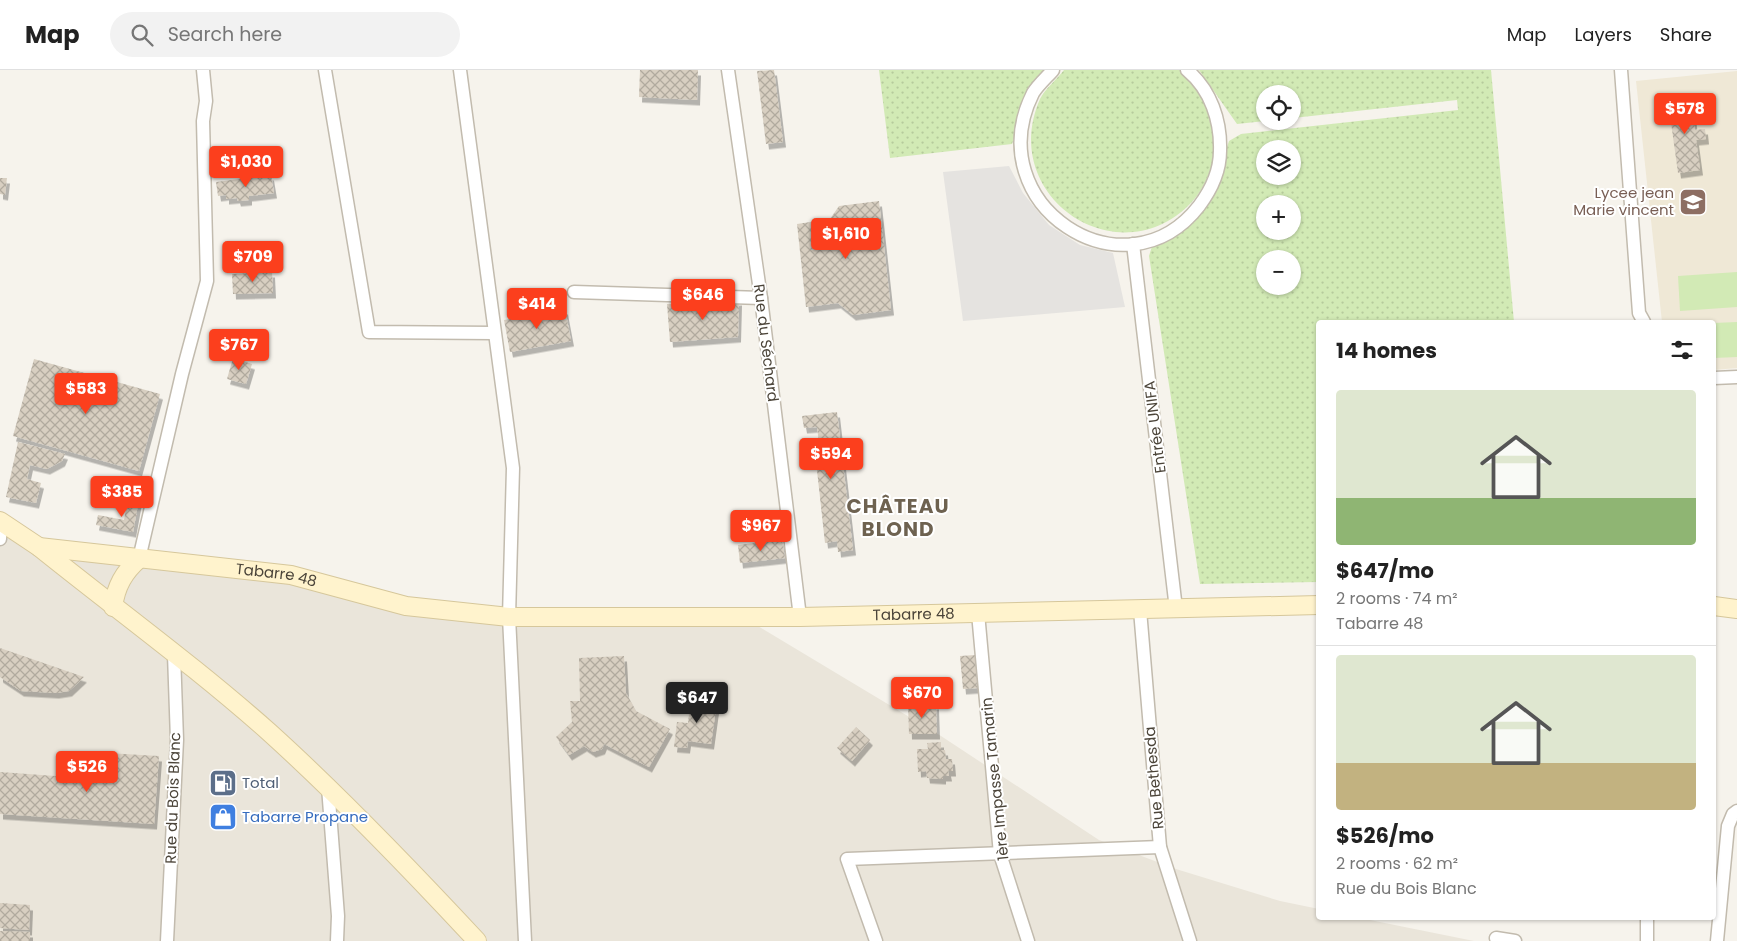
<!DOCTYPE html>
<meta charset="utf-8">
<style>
body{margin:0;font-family:Poppins,sans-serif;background:#f2f2f2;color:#222;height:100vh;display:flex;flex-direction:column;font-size:19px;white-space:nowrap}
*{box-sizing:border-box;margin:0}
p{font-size:16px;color:#767676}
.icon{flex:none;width:28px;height:28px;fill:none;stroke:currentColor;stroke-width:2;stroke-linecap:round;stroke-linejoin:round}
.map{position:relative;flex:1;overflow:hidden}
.panel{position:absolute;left:1316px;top:250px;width:400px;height:600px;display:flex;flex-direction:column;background:#fff;border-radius:5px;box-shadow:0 1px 4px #0004}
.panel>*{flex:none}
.controls{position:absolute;left:1256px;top:15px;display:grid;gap:10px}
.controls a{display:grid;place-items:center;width:45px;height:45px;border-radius:50%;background:#fff;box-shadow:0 1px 4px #0004;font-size:25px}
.price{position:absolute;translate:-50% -42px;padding:0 11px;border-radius:5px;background:#fc3f1d;color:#fff;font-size:16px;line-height:32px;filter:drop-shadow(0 1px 2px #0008)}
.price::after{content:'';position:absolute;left:50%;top:30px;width:15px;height:11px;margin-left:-8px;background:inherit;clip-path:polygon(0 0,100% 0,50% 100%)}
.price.selected{background:#222;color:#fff}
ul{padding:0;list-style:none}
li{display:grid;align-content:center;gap:10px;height:265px;padding:0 20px}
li+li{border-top:1px solid #e0e0e0}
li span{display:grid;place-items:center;height:155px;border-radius:5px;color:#555}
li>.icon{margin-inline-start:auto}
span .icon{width:90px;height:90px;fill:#fffc;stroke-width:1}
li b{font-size:21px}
h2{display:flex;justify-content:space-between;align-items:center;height:60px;padding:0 20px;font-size:21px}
header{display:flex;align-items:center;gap:30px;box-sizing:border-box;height:70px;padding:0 25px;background:#fff;border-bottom:1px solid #e0e0e0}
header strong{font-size:24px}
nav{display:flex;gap:28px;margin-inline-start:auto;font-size:18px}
.search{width:350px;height:45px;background:#f2f2f2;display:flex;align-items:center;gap:12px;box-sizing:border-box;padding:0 18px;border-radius:28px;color:#767676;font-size:19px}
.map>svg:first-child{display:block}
</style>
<header>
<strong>Map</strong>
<div class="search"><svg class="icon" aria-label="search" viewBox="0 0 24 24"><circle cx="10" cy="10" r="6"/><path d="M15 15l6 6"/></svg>Search here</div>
<nav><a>Map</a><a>Layers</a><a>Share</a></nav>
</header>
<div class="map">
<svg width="1737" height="871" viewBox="0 0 1737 871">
<defs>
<pattern id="grass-dots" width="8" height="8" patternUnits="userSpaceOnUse" patternTransform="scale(1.25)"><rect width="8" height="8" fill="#d2eab5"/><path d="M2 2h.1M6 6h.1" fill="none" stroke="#b6ca9c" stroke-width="1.8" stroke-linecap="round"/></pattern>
<pattern id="building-cross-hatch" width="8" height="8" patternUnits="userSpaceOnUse" patternTransform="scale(1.25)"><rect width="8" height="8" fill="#d8cfc1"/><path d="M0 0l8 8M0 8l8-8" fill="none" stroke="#b1aa9e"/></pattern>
<filter id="shadow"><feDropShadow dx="3" dy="5.5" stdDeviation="0" flood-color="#0004"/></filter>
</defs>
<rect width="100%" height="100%" fill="#f6f3ec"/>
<polygon fill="#eae5da" points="29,465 146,495 289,513 345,526 404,545 514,554 738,544 941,666 1099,770 1176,799 1280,831 1319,839 1319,848 1360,848 1474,871 0,871 0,470"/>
<polygon fill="#efe8d6" points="1737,1 1737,298 1714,300 1714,252 1662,252 1636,11"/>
<g fill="url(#grass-dots)" fill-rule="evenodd">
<polygon points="879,0 1053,0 1028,26 1012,74 890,88"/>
<path d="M1064,0h117c23,20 32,46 33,77 0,20 -9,40 -22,55 -73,77 -195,-5 -152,-103 5,-10 17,-20 24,-29z"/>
<path d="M1199,0h292l23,252h-195v260l-119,2 -51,-328 4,-13 38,-20 21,-31 17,-51 12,-7 217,-24 -1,-10 -164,18 -1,-24h-27v27l-28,3zM1265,79h27v27h-27zM1265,134h27v27h-27zM1265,189h27v27h-27z"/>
</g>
<g fill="#d2eab5">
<polygon points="1737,202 1737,237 1680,241 1678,206"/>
<polygon points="1737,252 1737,287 1714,288 1714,253"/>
</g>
<polygon fill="#e5e3e0" points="1009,96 1023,123 1049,155 1080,175 1113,183 1125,237 963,251 943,102"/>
<g fill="url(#building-cross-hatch)" filter="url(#shadow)">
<polygon points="640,0 698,0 697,30 639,27"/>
<polygon points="774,0 783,72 766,74 757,1"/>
<polygon points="1691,28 1695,60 1705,59 1706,69 1696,70 1700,100 1678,103 1668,31"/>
<polygon points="271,105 274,123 249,126 249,130 238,131 237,128 226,129 226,125 218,126 216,112"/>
<polygon points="0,108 7,108 5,125 0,124"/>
<polygon points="879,131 891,240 853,245 838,233 806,237 797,154 830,149 839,136"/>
<polygon points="272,202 273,223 233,224 232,204"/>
<polygon points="739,230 738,267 670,272 667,234"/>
<polygon points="565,239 571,271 510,282 504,250"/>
<polygon points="233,288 252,294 246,314 227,309"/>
<polygon points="34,289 160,324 139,401 13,366"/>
<polygon points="837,342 853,480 838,482 837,471 825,473 814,373 819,373 817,357 804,358 802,346"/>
<polygon points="18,372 65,384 62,391 47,399 30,395 27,409 41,413 36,433 6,427"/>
<polygon points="128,428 139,429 133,462 96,455 98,445 124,450"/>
<polygon points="782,470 785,488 740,493 738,475"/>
<polygon points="0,578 84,607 69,621 56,623 21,621 0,607"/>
<polygon points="975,585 977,618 963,619 960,586"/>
<polygon points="624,586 626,623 636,641 670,659 649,697 604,674 602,679 593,682 584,676 569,685 556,667 572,652 570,631 580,631 579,588"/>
<polygon points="691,627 717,631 711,674 688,671 687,678 674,677 677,652 688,653"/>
<polygon points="908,634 936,634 937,664 909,664"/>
<polygon points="856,657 870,670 852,691 837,678"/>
<polygon points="941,672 941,680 945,680 946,689 952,689 953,701 948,701 949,706 943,706 943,709 927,708 926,701 918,702 917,679 928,679 927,673"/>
<polygon points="107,683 159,686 154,754 0,744 0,702 97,709 105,702"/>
<polygon points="0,833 30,835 29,860 0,858"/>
<polygon points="0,861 30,862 30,871 0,871"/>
</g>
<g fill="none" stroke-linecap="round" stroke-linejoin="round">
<g stroke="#c2bbae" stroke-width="15">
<g id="street">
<polyline points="325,0 369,262 493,263"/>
<polyline points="460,0 513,398 509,547 525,871"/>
<polyline points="728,0 761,228 800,547"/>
<path d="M1053,0c-6,7 -15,15 -20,23 -56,112 92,208 166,113 12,-16 21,-34 21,-55 1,-30 -9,-61 -33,-81"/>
<polyline points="1621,0 1639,243 1644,252"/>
<polyline points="1133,174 1176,539"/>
<polyline points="574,222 761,228"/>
<polyline points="1714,308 1737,307"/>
<polyline points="0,469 1,452"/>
<polyline points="139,489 182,304 207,211 203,51 206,31 203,0"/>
<polyline points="1140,540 1160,777 1190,871"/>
<polyline points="978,543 1000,784 1028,871"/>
<polyline points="328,717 338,846 337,871"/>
<polyline points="167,871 177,670 174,584"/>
<polyline points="876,871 847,789 1160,777"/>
<polyline points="1497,871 1496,868 1515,871"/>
<polyline points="1647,871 1647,848"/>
<polyline points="1717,871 1728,756 1733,744 1737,741"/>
</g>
</g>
<g stroke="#d6c79b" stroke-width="20">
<g id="secondary">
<path d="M0,451l39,26c77,62 157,120 230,185 73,66 141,137 208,209"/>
<path id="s1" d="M39,477l252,28 115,31 103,11h291l519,-12"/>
<polyline points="1714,536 1737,539"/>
<path d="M113,537c3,-21 11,-35 26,-48"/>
</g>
</g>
<use href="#street" stroke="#fff" stroke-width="12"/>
<use href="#secondary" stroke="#fff3cd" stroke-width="18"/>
</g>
<defs>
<g id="school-square" transform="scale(1.4375)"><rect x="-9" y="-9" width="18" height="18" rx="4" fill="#8d6e63" stroke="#fff"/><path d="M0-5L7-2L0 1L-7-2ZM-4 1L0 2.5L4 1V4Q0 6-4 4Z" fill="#fff"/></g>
<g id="fuel-square" transform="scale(1.4375)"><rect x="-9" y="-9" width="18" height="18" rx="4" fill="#5c6f8a" stroke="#fff"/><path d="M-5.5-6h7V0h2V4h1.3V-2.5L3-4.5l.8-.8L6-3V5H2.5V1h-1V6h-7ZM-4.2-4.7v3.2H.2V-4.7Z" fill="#fff"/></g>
<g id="shop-square" transform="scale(1.4375)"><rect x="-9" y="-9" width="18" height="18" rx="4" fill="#3f7fe0" stroke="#fff"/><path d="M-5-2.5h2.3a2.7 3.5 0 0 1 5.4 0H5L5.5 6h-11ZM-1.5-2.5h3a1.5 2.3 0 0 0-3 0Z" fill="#fff"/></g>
</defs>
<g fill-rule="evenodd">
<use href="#school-square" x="1693" y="132"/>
<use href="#fuel-square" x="223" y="713"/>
<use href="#shop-square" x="223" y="747"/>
</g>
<g text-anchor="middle" stroke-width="4" stroke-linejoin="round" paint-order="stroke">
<g font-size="15" fill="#785e54" stroke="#fff" text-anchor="end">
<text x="1674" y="128">Lycee jean<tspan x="1674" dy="17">Marie vincent</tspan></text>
</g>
<g font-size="15" fill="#4b4439" stroke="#fff">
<text transform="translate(766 273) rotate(83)" y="5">Rue du Séchard</text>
<text transform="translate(1155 357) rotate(-97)" y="5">Entrée UNIFA</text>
<text dy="5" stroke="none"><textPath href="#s1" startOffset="239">Tabarre 48</textPath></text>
<text dy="5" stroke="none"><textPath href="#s1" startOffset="881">Tabarre 48</textPath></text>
<text transform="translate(1154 708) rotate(-95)" y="5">Rue Bethesda</text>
<text transform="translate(995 709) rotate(-96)" y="5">1ère Impasse Tamarin</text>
<text transform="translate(173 728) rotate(-88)" y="5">Rue du Bois Blanc</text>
</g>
<g font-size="15" fill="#4e5e75" stroke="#fff" text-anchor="start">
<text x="242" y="718">Total</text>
</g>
<g font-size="15" fill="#366cbe" stroke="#fff" text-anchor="start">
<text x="242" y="752">Tabarre Propane</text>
</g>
<g font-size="20" font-weight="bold" letter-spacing="1" fill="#6e6250" stroke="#fff">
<text x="898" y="443">CHÂTEAU<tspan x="898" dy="23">BLOND</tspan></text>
</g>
</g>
</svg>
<div class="controls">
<a><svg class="icon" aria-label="locate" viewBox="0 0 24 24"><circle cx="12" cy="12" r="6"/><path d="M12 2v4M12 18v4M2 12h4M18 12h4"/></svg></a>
<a><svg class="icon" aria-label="layers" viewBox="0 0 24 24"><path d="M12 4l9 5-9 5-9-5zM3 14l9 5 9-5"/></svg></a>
<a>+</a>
<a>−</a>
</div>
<b class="price" style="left:1685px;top:65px">$578</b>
<b class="price" style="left:246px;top:118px">$1,030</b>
<b class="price" style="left:846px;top:190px">$1,610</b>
<b class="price" style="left:253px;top:213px">$709</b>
<b class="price" style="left:703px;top:251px">$646</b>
<b class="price" style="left:537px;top:260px">$414</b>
<b class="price" style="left:239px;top:301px">$767</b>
<b class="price" style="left:86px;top:345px">$583</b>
<b class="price" style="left:831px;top:410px">$594</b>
<b class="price" style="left:122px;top:448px">$385</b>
<b class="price" style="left:761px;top:482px">$967</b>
<b class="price" style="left:922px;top:649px">$670</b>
<b class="price selected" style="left:697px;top:654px">$647</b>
<b class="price" style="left:87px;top:723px">$526</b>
<section class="panel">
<h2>14 homes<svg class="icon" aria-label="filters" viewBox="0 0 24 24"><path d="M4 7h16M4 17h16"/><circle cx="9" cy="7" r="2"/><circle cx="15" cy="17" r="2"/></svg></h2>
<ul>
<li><span style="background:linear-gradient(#dfe7d0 70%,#8fb573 0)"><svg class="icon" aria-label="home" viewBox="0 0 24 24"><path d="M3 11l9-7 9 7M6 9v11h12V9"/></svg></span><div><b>$647/mo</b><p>2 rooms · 74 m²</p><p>Tabarre 48</p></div></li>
<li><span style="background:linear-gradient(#dfe7d0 70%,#c2b280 0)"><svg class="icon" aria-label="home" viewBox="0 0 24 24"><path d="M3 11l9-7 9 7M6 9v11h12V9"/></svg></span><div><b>$526/mo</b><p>2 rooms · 62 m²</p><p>Rue du Bois Blanc</p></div></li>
</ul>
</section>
</div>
